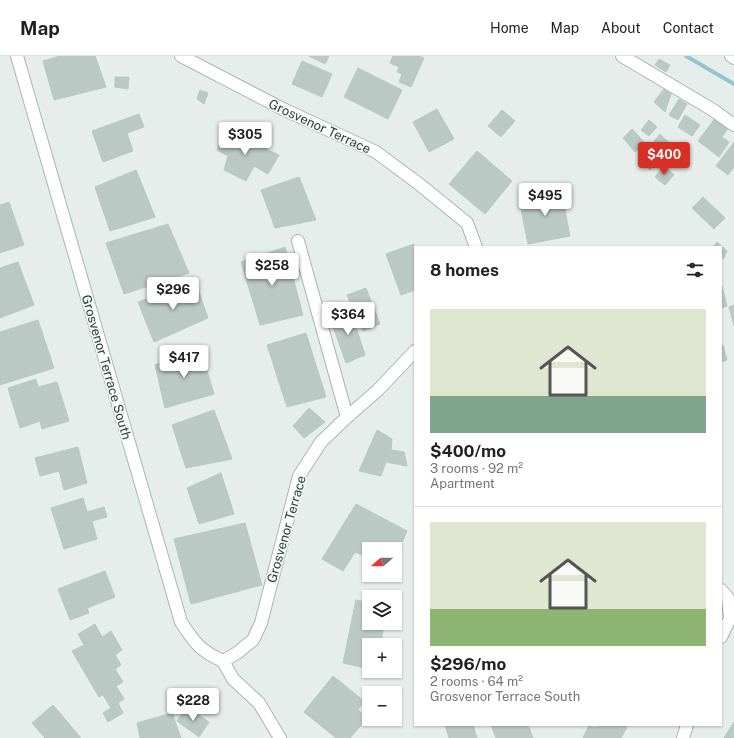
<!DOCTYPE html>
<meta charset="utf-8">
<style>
body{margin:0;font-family:"Public Sans",sans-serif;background:#f2f2f2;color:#222;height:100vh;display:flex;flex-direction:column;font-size:15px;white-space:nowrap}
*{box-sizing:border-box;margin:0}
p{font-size:13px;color:#767676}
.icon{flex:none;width:22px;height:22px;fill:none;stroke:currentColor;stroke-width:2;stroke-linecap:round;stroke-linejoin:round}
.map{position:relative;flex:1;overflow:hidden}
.side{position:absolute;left:414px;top:190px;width:308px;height:480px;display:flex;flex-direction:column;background:#fff;border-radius:0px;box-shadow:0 1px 3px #0004}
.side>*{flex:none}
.needle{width:26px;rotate:250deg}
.controls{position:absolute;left:362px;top:486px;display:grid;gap:8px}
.controls a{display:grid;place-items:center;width:40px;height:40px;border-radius:0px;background:#fff;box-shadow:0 1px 3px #0004;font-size:20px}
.price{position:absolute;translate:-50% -34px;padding:0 9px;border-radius:4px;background:#fff;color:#222;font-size:13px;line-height:26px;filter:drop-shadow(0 1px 2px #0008)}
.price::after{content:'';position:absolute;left:50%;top:24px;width:12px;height:9px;margin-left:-6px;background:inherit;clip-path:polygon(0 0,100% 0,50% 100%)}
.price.selected{background:#d93025;color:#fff}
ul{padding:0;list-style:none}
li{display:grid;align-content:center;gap:8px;height:212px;padding:0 16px}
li+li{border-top:1px solid #e0e0e0}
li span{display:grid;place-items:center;height:124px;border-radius:0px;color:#555}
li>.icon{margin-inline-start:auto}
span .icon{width:72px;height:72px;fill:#fffc;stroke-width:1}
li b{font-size:17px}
h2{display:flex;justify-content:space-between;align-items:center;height:48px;padding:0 16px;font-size:17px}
header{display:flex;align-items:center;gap:24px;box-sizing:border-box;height:56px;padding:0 20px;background:#fff;border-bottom:1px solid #e0e0e0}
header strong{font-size:19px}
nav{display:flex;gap:22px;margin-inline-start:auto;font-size:14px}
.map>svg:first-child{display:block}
</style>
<header>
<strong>Map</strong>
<nav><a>Home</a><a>Map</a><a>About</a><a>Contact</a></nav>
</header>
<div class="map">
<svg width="734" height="682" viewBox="0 0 734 682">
<rect width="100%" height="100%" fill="#e6eeeb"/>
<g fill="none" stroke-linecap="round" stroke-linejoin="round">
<polyline stroke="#92c5d0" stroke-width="4" points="686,0 734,28"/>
</g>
<g fill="#bbc9c4" stroke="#b9c8c2">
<polygon points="60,0 95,0 106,31 54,44 43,5"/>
<polygon points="309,0 329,0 325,8"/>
<polygon points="393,0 419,0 424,2 411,31 399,26 402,18 397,16 399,11 390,7"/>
<polygon points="659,3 670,9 666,16 655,9"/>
<polygon points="302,5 332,18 322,41 292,28"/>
<polygon points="358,12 402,34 388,63 344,41"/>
<polygon points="115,21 129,21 128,33 115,31"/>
<polygon points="664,33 671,38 665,56 654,46"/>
<polygon points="200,34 208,37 204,48 197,43"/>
<polygon points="679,43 687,48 678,64 669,59"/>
<polygon points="437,53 454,83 429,96 413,66"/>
<polygon points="502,54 515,65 501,81 488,70"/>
<polygon points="139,58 144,71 127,77 133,95 103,106 92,75"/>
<polygon points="685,59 700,69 692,80 678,71"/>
<polygon points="716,61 729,71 722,81 729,86 719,101 698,85"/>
<polygon points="649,64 657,71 649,80 641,74"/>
<polygon points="632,73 644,86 635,96 623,82"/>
<polygon points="224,74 279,99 268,118 254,110 246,125 224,114 228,100 217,94"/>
<polygon points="660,78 672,90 663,102 650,90"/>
<polygon points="734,86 734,111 728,119 716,110"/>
<polygon points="477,95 512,125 485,158 449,128"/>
<polygon points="646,96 657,106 650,114 639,104"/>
<polygon points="664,110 674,119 665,129 655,121"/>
<polygon points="136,114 155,161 110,175 95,131"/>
<polygon points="299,121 316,164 275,172 261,134"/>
<polygon points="561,134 570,180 528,188 519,143"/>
<polygon points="703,141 725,162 714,173 692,152"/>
<polygon points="9,146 24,189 0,197 0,149"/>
<polygon points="168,168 189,217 124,238 106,187"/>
<polygon points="717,186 727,195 724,202 721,203 721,191 713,191"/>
<polygon points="414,188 415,234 401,239 386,198"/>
<polygon points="285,191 303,259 260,269 241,206"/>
<polygon points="18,206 34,249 0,262 0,212"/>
<polygon points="195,225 208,262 154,286 138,246"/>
<polygon points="722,230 727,250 721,252 721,231"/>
<polygon points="366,232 380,268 363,275 347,239"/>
<polygon points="734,249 734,270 729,251"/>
<polygon points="350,253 365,299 346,307 330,262"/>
<polygon points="38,264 54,312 0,329 0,276"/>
<polygon points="306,277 326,341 287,351 267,289"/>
<polygon points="723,289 727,304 721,306 721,290"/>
<polygon points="200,292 214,338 165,352 155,309"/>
<polygon points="36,323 38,331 57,326 69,365 42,373 40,365 20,372 8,332"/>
<polygon points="309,352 325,366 304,382 293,370"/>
<polygon points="214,354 232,403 186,412 172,369"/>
<polygon points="377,374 392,383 391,394 404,396 407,410 386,406 381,420 359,415"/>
<polygon points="78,391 87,427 64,434 59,415 40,420 35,402"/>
<polygon points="221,417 234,458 199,468 187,432"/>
<polygon points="83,442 87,456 104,451 107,461 92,465 97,483 64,493 51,452"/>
<polygon points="356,448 407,475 395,503 395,493 369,493 369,502 355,496 343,515 322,503"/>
<polygon points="245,467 262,529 191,548 174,483"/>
<polygon points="105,515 115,541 87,552 89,557 70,564 58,533"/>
<polygon points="356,544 369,547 369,567 384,567 381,589 369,589 369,613 343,607"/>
<polygon points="95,568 102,581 111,575 122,594 115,599 121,609 115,613 123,626 116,630 124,643 118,647 123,657 108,666 103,657 111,652 103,639 99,641 72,595 84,589 78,578"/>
<polygon points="333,620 364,645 358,654 367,663 350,682 336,682 304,656"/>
<polygon points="53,649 81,682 45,682 32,667"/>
<polygon points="187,651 209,666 199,681 177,665"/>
<polygon points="172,657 181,682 140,682 137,667"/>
<polygon points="734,666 734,682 724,682"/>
<polygon points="445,669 473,669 477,682 449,682"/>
<polygon points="491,669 528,669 533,682 496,682"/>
<polygon points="589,669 595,672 597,669 623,669 627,671 621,682 583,682"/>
</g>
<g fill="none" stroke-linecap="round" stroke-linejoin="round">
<g stroke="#a8b6b2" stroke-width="14">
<g id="minor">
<path d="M17,0l164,566c13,20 19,29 42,39"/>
<polyline points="181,0 283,53 376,96 419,128 467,167 476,191"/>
<polyline points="622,0 713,54 734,69"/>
<polyline points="731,0 734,2"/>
<polyline points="298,185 347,361"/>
<polyline points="721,534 728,542 730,562 721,581"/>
<polyline points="223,605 237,597 253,584 261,567 299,420 321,386 347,361 378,334 415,295"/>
<polyline points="223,605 233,623 259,647 280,682"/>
<polyline points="683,682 687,669"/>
</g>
</g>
<use href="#minor" stroke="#fff" stroke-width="12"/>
</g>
<g text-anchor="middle" stroke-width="3" stroke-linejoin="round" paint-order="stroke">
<g font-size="13" fill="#254039" stroke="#f7fbf9">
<text transform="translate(320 70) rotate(25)" y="5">Grosvenor Terrace</text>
<text transform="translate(107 311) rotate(74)" y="5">Grosvenor Terrace South</text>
<text transform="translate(286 473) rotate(-74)" y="5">Grosvenor Terrace</text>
</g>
</g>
</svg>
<div class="controls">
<a><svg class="needle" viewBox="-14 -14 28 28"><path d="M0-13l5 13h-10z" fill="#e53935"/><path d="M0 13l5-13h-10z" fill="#767676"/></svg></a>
<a><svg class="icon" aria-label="layers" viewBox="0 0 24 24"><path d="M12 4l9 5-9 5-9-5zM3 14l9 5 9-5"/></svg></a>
<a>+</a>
<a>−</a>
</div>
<b class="price" style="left:245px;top:100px">$305</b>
<b class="price selected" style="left:664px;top:120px">$400</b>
<b class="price" style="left:545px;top:161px">$495</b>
<b class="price" style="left:272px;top:231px">$258</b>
<b class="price" style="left:173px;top:255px">$296</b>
<b class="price" style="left:348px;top:280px">$364</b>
<b class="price" style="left:184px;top:323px">$417</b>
<b class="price" style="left:193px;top:666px">$228</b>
<section class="side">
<h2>8 homes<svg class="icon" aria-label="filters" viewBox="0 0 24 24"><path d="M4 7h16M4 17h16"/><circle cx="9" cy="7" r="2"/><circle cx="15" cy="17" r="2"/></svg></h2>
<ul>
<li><span style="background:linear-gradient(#dfe7d0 70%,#7fa58c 0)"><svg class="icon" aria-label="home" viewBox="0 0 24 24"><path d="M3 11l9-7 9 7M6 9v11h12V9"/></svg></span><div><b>$400/mo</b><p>3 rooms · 92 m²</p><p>Apartment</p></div></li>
<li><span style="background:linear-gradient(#dfe7d0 70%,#8fb573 0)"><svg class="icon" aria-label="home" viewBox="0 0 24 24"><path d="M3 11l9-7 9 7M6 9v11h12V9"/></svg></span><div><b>$296/mo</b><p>2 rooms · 64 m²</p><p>Grosvenor Terrace South</p></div></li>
</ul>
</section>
</div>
